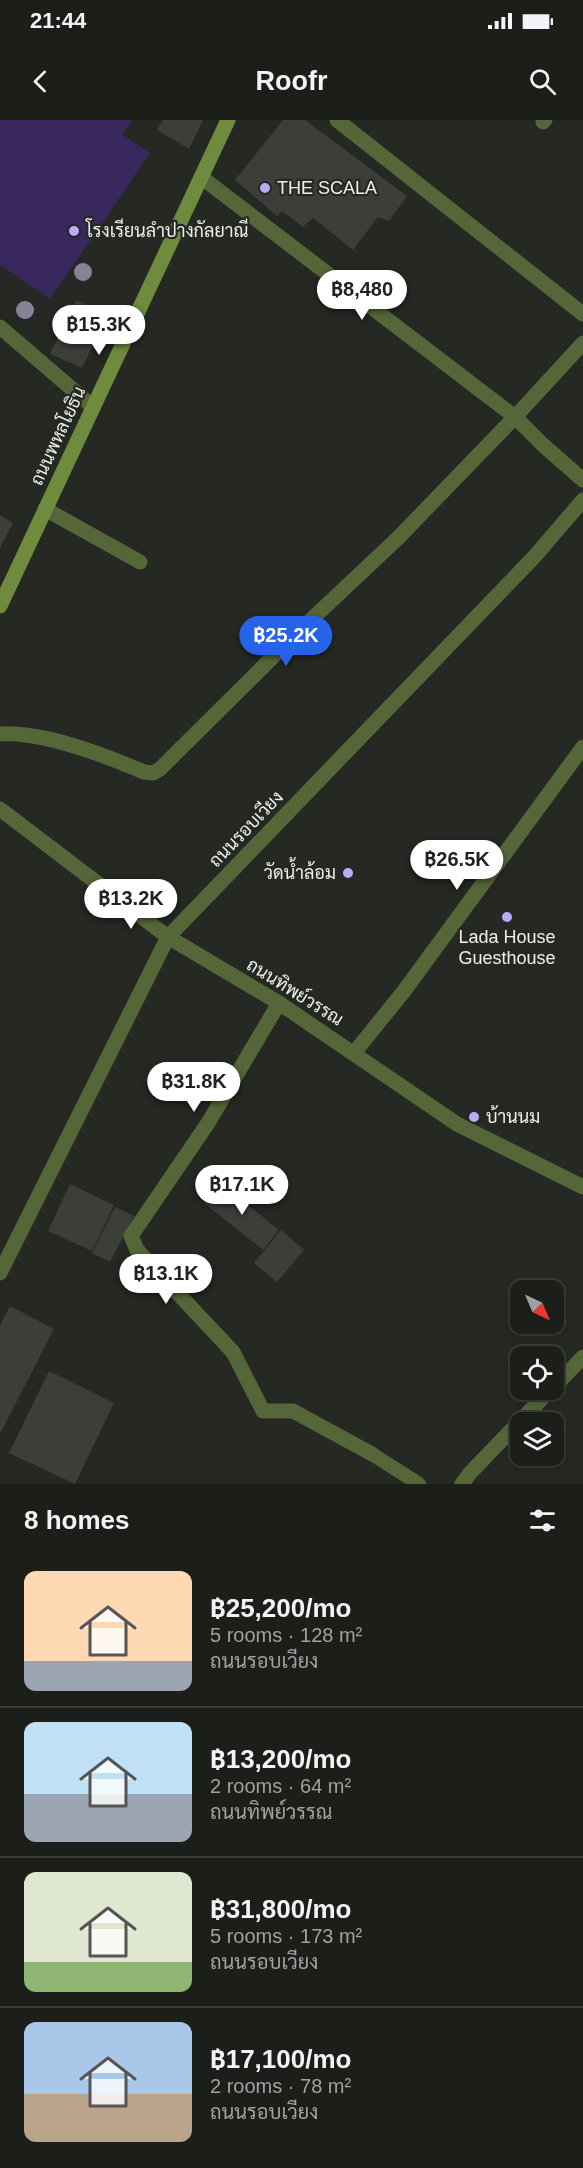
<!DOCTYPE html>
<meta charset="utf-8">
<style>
body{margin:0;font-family:Arial,Sarabun,sans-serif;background:#292b27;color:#f1f3f6;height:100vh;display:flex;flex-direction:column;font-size:22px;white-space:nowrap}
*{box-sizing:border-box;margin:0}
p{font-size:20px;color:#a0a2a2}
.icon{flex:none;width:33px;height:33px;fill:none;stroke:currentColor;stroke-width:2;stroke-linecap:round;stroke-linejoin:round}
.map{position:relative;height:1364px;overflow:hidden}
.side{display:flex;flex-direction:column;background:#1c1e1a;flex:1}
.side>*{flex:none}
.needle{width:39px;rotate:136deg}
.fabs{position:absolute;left:510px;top:1160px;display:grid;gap:12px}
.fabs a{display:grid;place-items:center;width:54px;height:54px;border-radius:12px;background:#1c1e1a;box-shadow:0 3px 9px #0003,0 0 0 2px #3a3c39;font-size:30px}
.price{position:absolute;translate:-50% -51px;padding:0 14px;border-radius:21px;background:#fff;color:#222;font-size:20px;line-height:39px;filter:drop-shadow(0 2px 3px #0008)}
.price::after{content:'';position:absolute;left:50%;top:36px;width:18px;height:14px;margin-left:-9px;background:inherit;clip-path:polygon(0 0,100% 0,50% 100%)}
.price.active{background:#2563eb;color:#fff}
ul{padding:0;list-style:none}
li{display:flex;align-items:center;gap:18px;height:150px;padding:0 24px}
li+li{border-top:2px solid #3a3c39}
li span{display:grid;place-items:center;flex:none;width:168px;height:120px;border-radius:12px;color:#555}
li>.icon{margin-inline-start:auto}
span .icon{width:72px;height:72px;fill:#fffc;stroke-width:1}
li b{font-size:26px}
h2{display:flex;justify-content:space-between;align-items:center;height:72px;padding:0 24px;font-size:26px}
.status{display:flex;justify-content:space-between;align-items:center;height:42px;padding:0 30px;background:#1c1e1a;direction:ltr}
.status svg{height:16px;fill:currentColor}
header{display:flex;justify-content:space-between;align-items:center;height:78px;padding:0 24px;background:#1c1e1a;font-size:27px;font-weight:700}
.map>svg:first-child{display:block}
</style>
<div class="status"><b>21:44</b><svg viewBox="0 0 49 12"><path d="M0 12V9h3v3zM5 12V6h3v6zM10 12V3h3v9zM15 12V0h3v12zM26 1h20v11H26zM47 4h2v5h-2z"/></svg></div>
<header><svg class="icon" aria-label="back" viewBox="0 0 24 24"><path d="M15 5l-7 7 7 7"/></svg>Roofr<svg class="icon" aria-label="search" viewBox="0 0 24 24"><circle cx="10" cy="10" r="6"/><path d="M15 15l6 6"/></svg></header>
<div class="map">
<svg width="583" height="1364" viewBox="0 0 583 1364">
<rect width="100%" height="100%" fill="#252823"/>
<polygon fill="#39285e" points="0,0 132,0 122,15 150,33 50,179 0,145"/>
<g fill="#3c3e39">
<polygon points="163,0 203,0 189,29 157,10"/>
<polygon points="283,0 305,0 407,76 389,101 378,97 353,130 313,98 303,107 282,91 277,96 235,60"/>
<polygon points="76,180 108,194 82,248 50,234"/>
<polygon points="0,395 13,403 0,428"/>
<polygon points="220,1063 279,1110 263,1130 204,1083"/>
<polygon points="70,1064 114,1085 92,1131 48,1111"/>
<polygon points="115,1087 134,1096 110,1142 92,1133"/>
<polygon points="281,1110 304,1130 277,1162 254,1143"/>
<polygon points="10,1186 54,1209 0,1314 0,1206"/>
<polygon points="49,1251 114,1283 75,1364 9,1333"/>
</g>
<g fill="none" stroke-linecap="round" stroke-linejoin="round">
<polyline stroke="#556739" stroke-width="14" points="372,1334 419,1364"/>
<g stroke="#556739" stroke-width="15">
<polyline points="337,0 583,194"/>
<polyline points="543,2 545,0"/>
<polyline points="201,57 515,297 542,324 583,360"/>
<polyline points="0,207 93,287"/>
<polyline points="45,389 140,442"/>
<path d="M0,614c43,-3 104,21 144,38l9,1 7,-4 136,-135 102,-96 117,-121 68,-74"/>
<polyline points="0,689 168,817 279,883 457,1004 583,1067"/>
<polyline points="279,883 208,1003 131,1116 137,1130 233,1232 263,1291 293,1291 372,1334"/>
<polyline points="354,933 404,871 583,627"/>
<polyline points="0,1153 168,817 535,436 583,380"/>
<polyline points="554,1267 583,1237"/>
<polyline points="462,1364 470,1353 551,1269"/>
</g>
<polyline stroke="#6e8b3e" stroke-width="15" points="0,486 228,0"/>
</g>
<g fill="#878396">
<circle cx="83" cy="152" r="9"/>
<circle cx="25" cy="190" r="9"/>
</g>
<g fill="#bda9f5" stroke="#252823" stroke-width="2">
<circle cx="265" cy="68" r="6"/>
<circle cx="74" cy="111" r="6"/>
<circle cx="348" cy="753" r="6"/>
<circle cx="507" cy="797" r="6"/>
<circle cx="474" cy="997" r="6"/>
</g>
<g text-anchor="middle" stroke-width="4.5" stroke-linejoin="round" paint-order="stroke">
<g font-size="18" fill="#eeefec" stroke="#252823" text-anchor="start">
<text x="277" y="74">THE SCALA</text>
<text x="86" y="117">โรงเรียนลำปางกัลยาณี</text>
<text x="336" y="759" text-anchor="end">วัดน้ำล้อม</text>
<text x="507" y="823" text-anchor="middle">Lada House<tspan x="507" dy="21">Guesthouse</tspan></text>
<text x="486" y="1003">บ้านนม</text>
</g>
<g font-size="18" fill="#eeefec" stroke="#252823">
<text transform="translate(58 316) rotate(-65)" y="6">ถนนพหลโยธิน</text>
<text transform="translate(246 709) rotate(-46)" y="6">ถนนรอบเวียง</text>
<text transform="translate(295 872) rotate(32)" y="6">ถนนทิพย์วรรณ</text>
</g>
</g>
</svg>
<div class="fabs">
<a><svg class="needle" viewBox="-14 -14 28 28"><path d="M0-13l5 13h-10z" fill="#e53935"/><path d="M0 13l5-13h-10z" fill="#a0a2a2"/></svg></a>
<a><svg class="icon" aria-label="locate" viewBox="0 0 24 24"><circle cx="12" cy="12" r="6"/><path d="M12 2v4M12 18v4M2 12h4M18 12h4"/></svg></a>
<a><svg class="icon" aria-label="layers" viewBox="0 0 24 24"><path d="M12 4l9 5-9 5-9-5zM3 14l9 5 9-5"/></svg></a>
</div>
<b class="price" style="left:362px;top:201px">฿8,480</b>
<b class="price" style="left:99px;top:236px">฿15.3K</b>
<b class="price active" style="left:286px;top:547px">฿25.2K</b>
<b class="price" style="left:457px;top:771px">฿26.5K</b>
<b class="price" style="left:131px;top:810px">฿13.2K</b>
<b class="price" style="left:194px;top:993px">฿31.8K</b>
<b class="price" style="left:242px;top:1096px">฿17.1K</b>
<b class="price" style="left:166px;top:1185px">฿13.1K</b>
</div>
<section class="side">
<h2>8 homes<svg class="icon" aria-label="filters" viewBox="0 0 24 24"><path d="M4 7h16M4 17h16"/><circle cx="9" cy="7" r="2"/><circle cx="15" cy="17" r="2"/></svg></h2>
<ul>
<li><span style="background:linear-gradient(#ffd9b3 75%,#9aa5b1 0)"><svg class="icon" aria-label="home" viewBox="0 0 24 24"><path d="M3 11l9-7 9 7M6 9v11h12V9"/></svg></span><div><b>฿25,200/mo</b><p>5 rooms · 128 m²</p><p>ถนนรอบเวียง</p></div></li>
<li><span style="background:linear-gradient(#bfe0f5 60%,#9aa5b1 0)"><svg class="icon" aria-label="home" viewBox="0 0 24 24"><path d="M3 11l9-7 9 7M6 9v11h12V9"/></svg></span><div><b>฿13,200/mo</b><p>2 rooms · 64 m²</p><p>ถนนทิพย์วรรณ</p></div></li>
<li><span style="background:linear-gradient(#dfe7d0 75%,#8fb573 0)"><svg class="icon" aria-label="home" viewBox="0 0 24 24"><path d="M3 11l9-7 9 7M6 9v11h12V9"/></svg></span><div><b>฿31,800/mo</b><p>5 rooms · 173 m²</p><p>ถนนรอบเวียง</p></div></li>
<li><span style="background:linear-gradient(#a9c7e8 60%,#b9a48a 0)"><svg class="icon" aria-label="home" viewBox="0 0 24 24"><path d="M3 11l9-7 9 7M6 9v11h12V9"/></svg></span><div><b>฿17,100/mo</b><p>2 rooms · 78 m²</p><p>ถนนรอบเวียง</p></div></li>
</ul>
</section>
